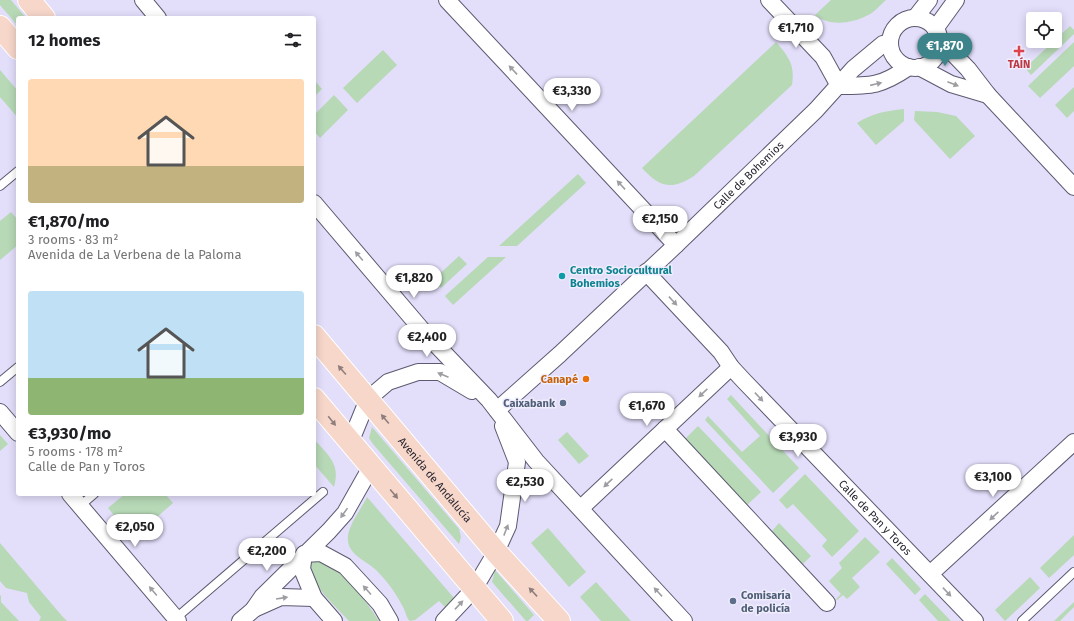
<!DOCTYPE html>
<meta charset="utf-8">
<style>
body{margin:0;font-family:"Fira Sans",sans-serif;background:#f6f6f6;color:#202124;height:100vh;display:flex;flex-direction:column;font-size:15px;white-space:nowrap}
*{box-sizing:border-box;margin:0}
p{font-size:13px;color:#757577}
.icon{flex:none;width:22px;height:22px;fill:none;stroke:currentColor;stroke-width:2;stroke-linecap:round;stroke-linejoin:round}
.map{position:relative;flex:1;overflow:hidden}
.details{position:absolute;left:16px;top:16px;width:300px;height:480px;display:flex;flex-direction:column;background:#fff;border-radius:4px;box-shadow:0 2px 10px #0003}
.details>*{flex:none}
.buttons{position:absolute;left:1026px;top:12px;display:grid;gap:8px}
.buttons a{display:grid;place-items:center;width:36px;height:36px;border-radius:4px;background:#fff;box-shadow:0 2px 10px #0003;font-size:20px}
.price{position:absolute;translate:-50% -34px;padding:0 9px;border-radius:14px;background:#fff;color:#222;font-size:13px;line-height:26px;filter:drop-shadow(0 1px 2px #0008)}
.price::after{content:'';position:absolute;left:50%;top:24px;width:12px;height:9px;margin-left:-6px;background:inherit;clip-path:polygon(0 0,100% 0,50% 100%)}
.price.selected{background:#3c838a;color:#fff}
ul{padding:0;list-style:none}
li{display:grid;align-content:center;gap:8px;height:212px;padding:0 12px}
li span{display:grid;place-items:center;height:124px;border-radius:4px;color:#555}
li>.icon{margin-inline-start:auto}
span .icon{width:72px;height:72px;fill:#fffc;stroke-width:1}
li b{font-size:17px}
h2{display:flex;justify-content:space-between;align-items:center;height:48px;padding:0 12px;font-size:17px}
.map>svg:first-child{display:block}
</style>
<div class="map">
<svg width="1074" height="621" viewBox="0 0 1074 621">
<rect width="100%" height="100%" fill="#e3defa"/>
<g fill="#b7d9b6">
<polygon points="0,0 11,0 26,18 18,18 18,26 0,5"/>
<path d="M831,0h55c-6,5 -12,13 -20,16 -15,8 -38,10 -51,-1z"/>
<polygon points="1070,26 1074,30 1074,34 1031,75 1025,68"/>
<path d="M776,42c13,15 19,23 16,43l-98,91c-22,14 -34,12 -52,-8z"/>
<polygon points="1074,42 1074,66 1040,98 1028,86"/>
<polygon points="383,50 397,65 357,103 343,88"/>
<polygon points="0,70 18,91 18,118 0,97"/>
<polygon points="314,80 322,89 314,97"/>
<polygon points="1074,87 1074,111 1067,118 1055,105"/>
<polygon points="334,95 348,110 320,138 314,131 314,115"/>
<path d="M904,109v12l-28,24 -19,-22c16,-10 28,-12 47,-14z"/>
<polygon points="915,111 937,112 956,116 975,136 950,159 914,120"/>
<polygon points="578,174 586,183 517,246 499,246"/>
<polygon points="11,212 18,220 18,245 0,260 0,221"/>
<polygon points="459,256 467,264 441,288 433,280"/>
<polygon points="488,257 506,257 453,305 445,296"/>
<polygon points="731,395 799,468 773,493 705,420 708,416 742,452 760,436 727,399"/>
<polygon points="698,426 761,492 747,505 684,440"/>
<polygon points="372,427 459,529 461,537 459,544 373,444 369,438"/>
<polygon points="567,432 589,456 579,464 558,440"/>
<polygon points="0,435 8,444 0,451"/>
<path d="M314,439c14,16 27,25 20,48l-20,-23z"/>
<polygon points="805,474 859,531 832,557 822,546 827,540 793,504 787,509 779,500"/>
<polygon points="125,494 165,494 173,503 133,538 108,508"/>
<path d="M367,497l87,101 -9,9 -6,-6 -24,19 -5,1c-4,-3 -4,-9 -7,-14 -6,-12 -15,-25 -25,-35 -11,-12 -32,-16 -30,-36 1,-12 14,-28 19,-39z"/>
<polygon points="779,523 811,556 803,564 772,531"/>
<polygon points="548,528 586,572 569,587 531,543"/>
<polygon points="1074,535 1074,555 1049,578 1040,568"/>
<polygon points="865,537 880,552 852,578 860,587 847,599 843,595 837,600 836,599 841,594 829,581 842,568 839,563"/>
<polygon points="0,543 62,616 67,621 39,621 41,617 29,602 27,593 6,588 0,581"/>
<polygon points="892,558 921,589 915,595 886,564"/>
<path d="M317,561c26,5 48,39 62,60h-30c-10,-11 -37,-36 -39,-50 0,-3 1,-6 1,-9z"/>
<polygon points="495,570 534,615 528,621 526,621 492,582"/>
<polygon points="1030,577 1040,588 1005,621 995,610"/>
<polygon points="596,582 631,621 601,621 580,597"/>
<polygon points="925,594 951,621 938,621 919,600"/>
<polygon points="0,595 1,596 1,602 19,621 0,621"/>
<polygon points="1074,602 1074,607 1060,621 1054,621"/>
</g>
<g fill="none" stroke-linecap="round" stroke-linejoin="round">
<g stroke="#5d5970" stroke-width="10">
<g id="lane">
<polyline points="0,186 18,171"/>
<polyline points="0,382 18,367"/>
<polyline points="80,506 94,494"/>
<polyline points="176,618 323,492"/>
<polyline points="1022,621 1074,572"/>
</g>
</g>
<g stroke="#5d5970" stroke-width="18">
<g id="street">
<polyline points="143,0 158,18"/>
<polyline points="447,0 676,245"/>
<polyline points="769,0 823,57 839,86"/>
<polyline points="915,18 929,0"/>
<circle cx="915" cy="43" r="25"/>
<polyline points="935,29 956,0"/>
<polyline points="940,40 968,69 988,95 1074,187"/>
<polyline points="919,67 951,84 988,95"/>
<path d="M839,86c33,0 42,0 70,-19"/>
<polyline points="314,203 423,331 489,400 536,461 684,621"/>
<path id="s1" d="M646,272l75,80 10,15 13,14 231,240"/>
<path id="s2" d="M497,410l63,-56 116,-109 140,-135 37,-41 30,-25 7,-1"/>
<polyline points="0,412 18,433"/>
<polyline points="665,429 827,603"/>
<polyline points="350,443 368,399 388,382 418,372 440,372 472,391"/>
<polyline points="70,494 178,621"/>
<polyline points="581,508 731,367"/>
<polyline points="304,554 321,553 345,566 380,604 390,621"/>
<polyline points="304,554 302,569 314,598 334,621"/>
<polyline points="930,574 1074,442"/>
<polyline points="254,609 281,597 314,598"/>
<polyline points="240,621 253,610 262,597 329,531 345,513 371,467"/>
<polyline points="444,621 474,589 496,552 508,526 517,462 503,426"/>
</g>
</g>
<g stroke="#fff" stroke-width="24">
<g id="primary">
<polyline points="29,0 44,18"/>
<polyline points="0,27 18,48"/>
<path id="s3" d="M314,336l182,216 63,69"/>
<polyline points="314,399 502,621"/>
</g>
</g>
<use href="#lane" stroke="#fff" stroke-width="8"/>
<use href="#street" stroke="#fff" stroke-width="16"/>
<use href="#primary" stroke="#f7d7ca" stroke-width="22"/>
</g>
<defs><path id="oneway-solid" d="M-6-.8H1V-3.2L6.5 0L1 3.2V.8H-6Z"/></defs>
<g fill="#9e9da1">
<use href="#oneway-solid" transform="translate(513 70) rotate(-133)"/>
<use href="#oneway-solid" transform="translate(876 84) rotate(-13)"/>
<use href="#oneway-solid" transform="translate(953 84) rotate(21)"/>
<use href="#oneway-solid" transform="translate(621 185) rotate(-133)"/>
<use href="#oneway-solid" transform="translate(359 256) rotate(-130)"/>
<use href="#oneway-solid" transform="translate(673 301) rotate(47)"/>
<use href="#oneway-solid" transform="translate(443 375) rotate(-157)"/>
<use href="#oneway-solid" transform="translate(703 393) rotate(137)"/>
<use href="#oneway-solid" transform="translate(759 397) rotate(47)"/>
<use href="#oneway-solid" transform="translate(608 483) rotate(137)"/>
<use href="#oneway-solid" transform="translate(344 513) rotate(126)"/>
<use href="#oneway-solid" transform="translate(994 516) rotate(137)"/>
<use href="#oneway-solid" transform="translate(506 530) rotate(-69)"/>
<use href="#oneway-solid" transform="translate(367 590) rotate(-132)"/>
<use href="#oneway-solid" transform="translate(153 591) rotate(-130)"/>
<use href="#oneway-solid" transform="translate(658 592) rotate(-133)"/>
<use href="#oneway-solid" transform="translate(947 592) rotate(47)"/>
<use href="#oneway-solid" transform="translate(282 598) rotate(-9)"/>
<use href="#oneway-solid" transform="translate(459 605) rotate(-47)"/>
</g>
<g fill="#8f7e7c">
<use href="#oneway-solid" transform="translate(342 370) rotate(-131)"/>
<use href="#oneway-solid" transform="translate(385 419) rotate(-130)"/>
<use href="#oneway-solid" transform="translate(332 421) rotate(51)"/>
<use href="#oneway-solid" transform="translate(394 494) rotate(50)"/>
<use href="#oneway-solid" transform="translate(533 592) rotate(-133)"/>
</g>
<path fill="#e0444e" stroke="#f0edfe" stroke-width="1.5" d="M1017 45h4v4h4v4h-4v4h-4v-4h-4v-4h4z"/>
<circle fill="#0f9aa8" stroke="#f0edfe" stroke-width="1.5" cx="562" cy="276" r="4"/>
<circle fill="#e8710a" stroke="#f0edfe" stroke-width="1.5" cx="586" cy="379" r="4"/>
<g fill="#5c6f8a" stroke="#f0edfe" stroke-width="1.5">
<circle cx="563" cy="403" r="4"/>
<circle cx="733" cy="601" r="4"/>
</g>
<g text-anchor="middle" stroke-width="3" stroke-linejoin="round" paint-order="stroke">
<g font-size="11" font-weight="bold" fill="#be3a42" stroke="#f0edfe">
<text x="1019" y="68">TAÍN</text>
</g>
<g font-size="11" fill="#27252f" stroke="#f0edfe">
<text dy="4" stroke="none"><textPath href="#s2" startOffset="344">Calle de Bohemios</textPath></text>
<text dy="4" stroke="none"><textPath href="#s3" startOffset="188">Avenida de Andalucía</textPath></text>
<text dy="4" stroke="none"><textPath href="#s1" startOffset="336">Calle de Pan y Toros</textPath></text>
</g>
<g font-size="11" font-weight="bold" fill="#0d838f" stroke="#f0edfe" text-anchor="start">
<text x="570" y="274">Centro Sociocultural<tspan x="570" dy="13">Bohemios</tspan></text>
</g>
<g font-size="11" font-weight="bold" fill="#c56008" stroke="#f0edfe" text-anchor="end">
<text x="578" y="383">Canapé</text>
</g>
<g font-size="11" font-weight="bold" fill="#4e5e75" stroke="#f0edfe" text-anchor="end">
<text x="555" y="407">Caixabank</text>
<text x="741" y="599" text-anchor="start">Comisaría<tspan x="741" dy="13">de policía</tspan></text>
</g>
</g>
</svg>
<div class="buttons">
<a><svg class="icon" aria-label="locate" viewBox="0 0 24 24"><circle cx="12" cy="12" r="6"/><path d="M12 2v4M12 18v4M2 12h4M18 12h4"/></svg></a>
</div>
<b class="price" style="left:796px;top:49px">€1,710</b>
<b class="price selected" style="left:945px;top:67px">€1,870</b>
<b class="price" style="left:572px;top:112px">€3,330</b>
<b class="price" style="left:660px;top:240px">€2,150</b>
<b class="price" style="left:414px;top:299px">€1,820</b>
<b class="price" style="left:427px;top:358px">€2,400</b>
<b class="price" style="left:647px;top:427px">€1,670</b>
<b class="price" style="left:798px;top:458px">€3,930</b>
<b class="price" style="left:993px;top:498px">€3,100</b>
<b class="price" style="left:525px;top:503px">€2,530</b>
<b class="price" style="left:135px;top:548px">€2,050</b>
<b class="price" style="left:267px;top:572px">€2,200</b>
<section class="details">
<h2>12 homes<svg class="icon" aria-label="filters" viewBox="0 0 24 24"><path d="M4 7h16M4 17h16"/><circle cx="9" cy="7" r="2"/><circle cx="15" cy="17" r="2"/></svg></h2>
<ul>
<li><span style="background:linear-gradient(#ffd9b3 70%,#c2b280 0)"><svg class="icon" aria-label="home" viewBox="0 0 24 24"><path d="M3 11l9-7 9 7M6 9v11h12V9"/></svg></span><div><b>€1,870/mo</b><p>3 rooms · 83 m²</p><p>Avenida de La Verbena de la Paloma</p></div></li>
<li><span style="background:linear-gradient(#bfe0f5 70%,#8fb573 0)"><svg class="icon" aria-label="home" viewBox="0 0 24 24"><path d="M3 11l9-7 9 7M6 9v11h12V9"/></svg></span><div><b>€3,930/mo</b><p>5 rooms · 178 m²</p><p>Calle de Pan y Toros</p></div></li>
</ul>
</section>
</div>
